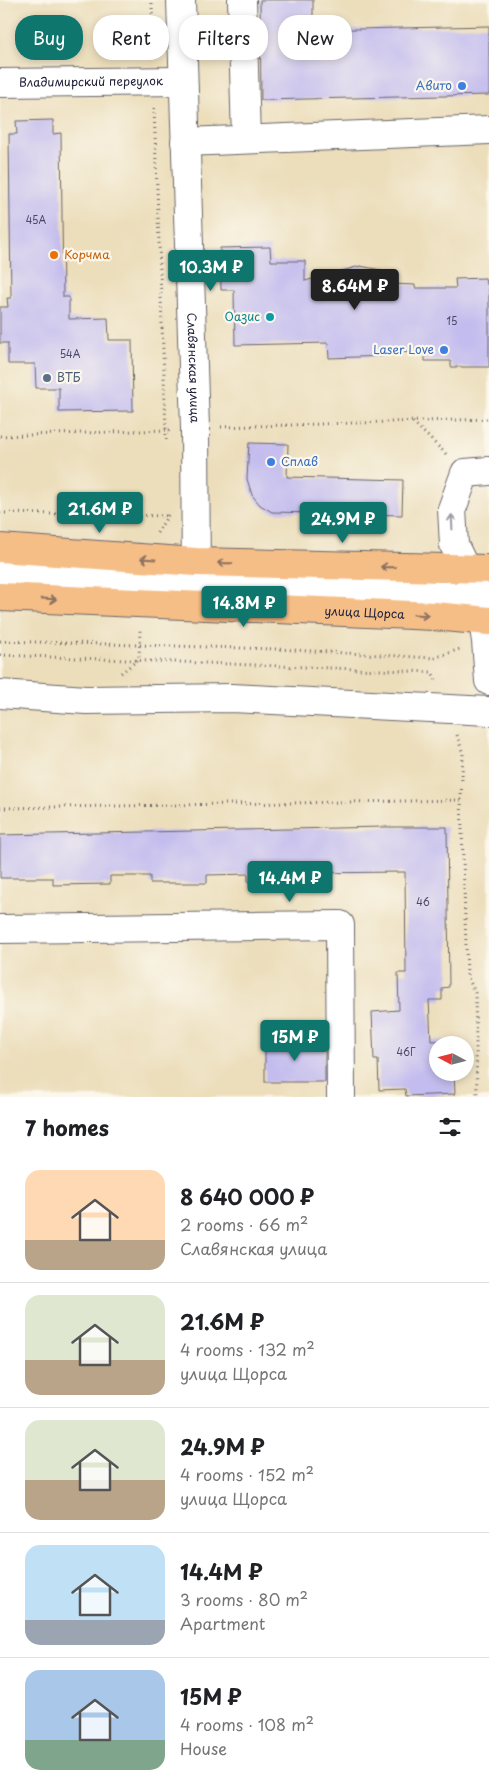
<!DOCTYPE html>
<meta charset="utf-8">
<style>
body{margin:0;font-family:"Playpen Sans",sans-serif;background:#f2f2f2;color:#202124;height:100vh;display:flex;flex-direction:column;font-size:19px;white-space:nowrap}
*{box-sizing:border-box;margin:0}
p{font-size:16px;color:#757577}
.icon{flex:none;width:28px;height:28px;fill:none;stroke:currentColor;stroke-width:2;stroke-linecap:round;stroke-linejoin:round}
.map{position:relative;height:1097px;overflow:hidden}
.details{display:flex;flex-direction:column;background:#fff;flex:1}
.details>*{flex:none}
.banner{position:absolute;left:15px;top:15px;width:460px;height:45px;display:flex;gap:10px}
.needle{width:32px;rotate:277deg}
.fabs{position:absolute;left:429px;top:1036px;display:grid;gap:10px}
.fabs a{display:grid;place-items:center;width:45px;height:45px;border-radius:50%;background:#fff;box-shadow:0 2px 8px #0003;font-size:25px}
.price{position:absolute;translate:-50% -42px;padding:0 11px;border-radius:5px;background:#0f766e;color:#fff;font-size:16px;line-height:32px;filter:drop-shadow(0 1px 2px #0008)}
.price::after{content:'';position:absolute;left:50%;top:30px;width:15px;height:11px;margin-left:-8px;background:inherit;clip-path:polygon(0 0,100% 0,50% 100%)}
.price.active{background:#222;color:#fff}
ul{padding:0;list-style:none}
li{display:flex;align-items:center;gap:15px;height:125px;padding:0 25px}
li+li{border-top:1px solid #e0e0e0}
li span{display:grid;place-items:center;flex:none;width:140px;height:100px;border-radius:15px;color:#555}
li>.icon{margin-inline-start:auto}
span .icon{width:60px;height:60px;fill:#fffc;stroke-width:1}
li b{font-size:21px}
h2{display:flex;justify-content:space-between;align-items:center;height:60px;padding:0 25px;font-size:21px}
.pill{padding:0 18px;border-radius:20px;background:#fff;box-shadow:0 2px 8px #0003;font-size:18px;line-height:45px}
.pill.active{background:#0f766e;color:#fff}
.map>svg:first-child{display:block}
</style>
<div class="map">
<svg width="489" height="1097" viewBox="0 0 489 1097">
<rect width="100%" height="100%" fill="#fbf7ec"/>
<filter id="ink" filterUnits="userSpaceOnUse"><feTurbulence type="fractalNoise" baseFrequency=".02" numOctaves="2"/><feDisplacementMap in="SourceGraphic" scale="10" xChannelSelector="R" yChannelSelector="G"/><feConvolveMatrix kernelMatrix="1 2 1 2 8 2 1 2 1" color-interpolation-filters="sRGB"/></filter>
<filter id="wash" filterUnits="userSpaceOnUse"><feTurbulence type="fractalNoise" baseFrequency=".0096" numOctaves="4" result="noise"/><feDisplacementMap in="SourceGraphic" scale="20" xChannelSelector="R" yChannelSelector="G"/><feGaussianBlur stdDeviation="1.12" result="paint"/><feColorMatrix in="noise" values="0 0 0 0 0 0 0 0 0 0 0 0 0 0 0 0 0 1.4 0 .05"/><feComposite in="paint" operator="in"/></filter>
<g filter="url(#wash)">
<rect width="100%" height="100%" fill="#ecdebb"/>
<g id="blocks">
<g fill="#c3bcee">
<polygon points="260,0 313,0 313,30 489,26 489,95 261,100"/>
<polygon points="53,120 53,134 61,133 63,297 69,297 69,319 108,318 109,340 132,340 133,411 59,412 59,388 36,388 35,364 8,364 8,343 0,343 0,307 8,307 7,298 11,298 9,134 17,134 16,121"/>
<polygon points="270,247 271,261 305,261 305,281 360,266 381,270 381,276 392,276 392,284 415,285 415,288 456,288 455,279 485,278 486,284 489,284 489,367 451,367 451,361 425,361 425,353 386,352 386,356 329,358 328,343 235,345 234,290 221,290 220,248"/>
<polygon points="249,443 288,444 287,477 403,480 402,515 272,512 260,505 252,495 247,479"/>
<polygon points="385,827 447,827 449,987 442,988 442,1000 429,1000 431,1041 452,1040 453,1045 438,1045 438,1072 454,1072 455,1094 406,1096 405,1089 379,1090 378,1060 374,1060 372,1012 399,1010 398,973 406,973 405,872 304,873 304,881 248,882 248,874 207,875 207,883 150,883 150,876 110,876 110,884 53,885 53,878 0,878 0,835"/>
<rect x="265" y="1043" width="60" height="39"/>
</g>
</g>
</g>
<g filter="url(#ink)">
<use href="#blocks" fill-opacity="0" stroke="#696468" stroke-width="1"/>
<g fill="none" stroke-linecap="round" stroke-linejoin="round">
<g stroke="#696468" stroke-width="30">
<g id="minor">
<path id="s1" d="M181,0l14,428 1,156"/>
<polyline points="242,0 246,139"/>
<path id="s2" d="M0,83l183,-2"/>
<polyline points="185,142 489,130"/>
<polyline points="489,471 465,473 452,509 454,545 479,597 486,641 489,681"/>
<polyline points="0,574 489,598"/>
<polyline points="0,694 86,700 232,698 489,711"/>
<polyline points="0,929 340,925 341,1097"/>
</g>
</g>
<g stroke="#696468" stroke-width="30">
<g id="major">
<polyline points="0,548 196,562 489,569"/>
<path id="s3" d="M0,597l434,19 55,5"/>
</g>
</g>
<g stroke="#696468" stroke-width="3" stroke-dasharray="1 4" stroke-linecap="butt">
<polyline points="152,3 153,54"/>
<polyline points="154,108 166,430 170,430"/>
<polyline points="413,422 446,454"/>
<polyline points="221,427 489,419"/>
<polyline points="0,436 166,430 166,441"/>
<polyline points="0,513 167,516"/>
<polyline points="157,533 168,515"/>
<polyline points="0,641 276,649 434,658 460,649"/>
<polyline points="0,655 432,672 437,682"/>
<polyline points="121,673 139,659 140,630"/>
<polyline points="457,735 463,754 461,800 467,975 475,993 477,1097"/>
<polyline points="0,808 461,800"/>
</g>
<use href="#minor" stroke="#fff" stroke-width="28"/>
<use href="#major" stroke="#f6be87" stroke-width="28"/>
</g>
<defs><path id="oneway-shaft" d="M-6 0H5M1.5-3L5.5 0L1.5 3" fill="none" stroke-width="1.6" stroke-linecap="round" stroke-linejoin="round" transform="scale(1.25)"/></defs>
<use stroke="#9c9ca7" href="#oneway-shaft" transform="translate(452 522) rotate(-93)"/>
<g stroke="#8c7061">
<use href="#oneway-shaft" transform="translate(148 559) rotate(-176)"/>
<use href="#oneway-shaft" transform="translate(225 563) rotate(-179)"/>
<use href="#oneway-shaft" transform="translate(388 567) rotate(-179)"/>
<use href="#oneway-shaft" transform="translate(49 599) rotate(3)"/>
<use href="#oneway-shaft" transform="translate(421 615) rotate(3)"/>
</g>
</g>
<g fill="#3f7fe0" stroke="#fbf7ec" stroke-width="2">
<circle cx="462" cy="86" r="5"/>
<circle cx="444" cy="350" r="5"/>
<circle cx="271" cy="462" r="5"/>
</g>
<circle fill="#e8710a" stroke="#fbf7ec" stroke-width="2" cx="54" cy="255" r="5"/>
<circle fill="#0f9aa8" stroke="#fbf7ec" stroke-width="2" cx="270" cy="317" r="5"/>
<circle fill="#5c6f8a" stroke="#fbf7ec" stroke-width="2" cx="47" cy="378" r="5"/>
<g text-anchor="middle" stroke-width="4.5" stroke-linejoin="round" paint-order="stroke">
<g font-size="10" fill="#4a4868">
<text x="36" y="224">45А</text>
<text x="452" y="325">15</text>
<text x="70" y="358">54А</text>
<text x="423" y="906">46</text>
<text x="406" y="1056">46Г</text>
</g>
<g font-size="12" fill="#22223b" stroke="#fbf7ec">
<text dy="4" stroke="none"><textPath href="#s2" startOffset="91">Владимирский переулок</textPath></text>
<text dy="4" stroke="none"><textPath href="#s1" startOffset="368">Славянская улица</textPath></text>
<text dy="4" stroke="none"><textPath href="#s3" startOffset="365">улица Щорса</textPath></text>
</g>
<g font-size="12" fill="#366cbe" stroke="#fbf7ec" text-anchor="end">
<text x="452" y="90">Авито</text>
<text x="434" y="354">Laser Love</text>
<text x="281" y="466" text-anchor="start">Сплав</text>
</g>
<g font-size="12" fill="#c56008" stroke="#fbf7ec" text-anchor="start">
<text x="64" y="259">Корчма</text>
</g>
<g font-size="12" fill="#0d838f" stroke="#fbf7ec" text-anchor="end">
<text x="260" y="321">Оазис</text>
</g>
<g font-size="12" fill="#4e5e75" stroke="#fbf7ec" text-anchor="start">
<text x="57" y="382">ВТБ</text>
</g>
</g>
</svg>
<div class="fabs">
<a><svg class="needle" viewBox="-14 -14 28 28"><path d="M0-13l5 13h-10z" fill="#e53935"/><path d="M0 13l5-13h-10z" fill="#757577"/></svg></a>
</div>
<b class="price" style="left:211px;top:292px">10.3M ₽</b>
<b class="price active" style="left:355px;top:311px">8.64M ₽</b>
<b class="price" style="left:100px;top:534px">21.6M ₽</b>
<b class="price" style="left:343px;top:544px">24.9M ₽</b>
<b class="price" style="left:244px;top:628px">14.8M ₽</b>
<b class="price" style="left:290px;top:903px">14.4M ₽</b>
<b class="price" style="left:295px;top:1062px">15M ₽</b>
<div class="banner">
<a class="pill active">Buy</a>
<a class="pill">Rent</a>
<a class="pill">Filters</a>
<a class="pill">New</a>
</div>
</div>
<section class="details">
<h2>7 homes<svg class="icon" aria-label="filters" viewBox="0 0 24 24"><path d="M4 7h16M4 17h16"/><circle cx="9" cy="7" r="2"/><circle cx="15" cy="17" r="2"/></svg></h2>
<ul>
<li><span style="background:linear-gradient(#ffd9b3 70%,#b9a48a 0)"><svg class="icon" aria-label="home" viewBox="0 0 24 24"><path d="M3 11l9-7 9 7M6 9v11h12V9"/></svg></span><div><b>8 640 000 ₽</b><p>2 rooms · 66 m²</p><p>Славянская улица</p></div></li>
<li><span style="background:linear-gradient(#dfe7d0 65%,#b9a48a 0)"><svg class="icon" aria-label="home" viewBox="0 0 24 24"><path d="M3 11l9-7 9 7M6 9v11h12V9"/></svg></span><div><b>21.6M ₽</b><p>4 rooms · 132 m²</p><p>улица Щорса</p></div></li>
<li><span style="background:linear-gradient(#dfe7d0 60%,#b9a48a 0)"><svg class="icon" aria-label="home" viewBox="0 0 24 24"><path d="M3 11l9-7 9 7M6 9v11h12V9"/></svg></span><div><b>24.9M ₽</b><p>4 rooms · 152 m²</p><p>улица Щорса</p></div></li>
<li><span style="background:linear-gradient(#bfe0f5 75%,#9aa5b1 0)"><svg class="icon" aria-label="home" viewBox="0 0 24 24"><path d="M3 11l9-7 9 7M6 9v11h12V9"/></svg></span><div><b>14.4M ₽</b><p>3 rooms · 80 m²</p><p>Apartment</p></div></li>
<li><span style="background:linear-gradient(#a9c7e8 70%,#7fa58c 0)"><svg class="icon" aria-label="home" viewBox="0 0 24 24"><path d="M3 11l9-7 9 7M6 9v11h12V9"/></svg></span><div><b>15M ₽</b><p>4 rooms · 108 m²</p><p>House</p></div></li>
</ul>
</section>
